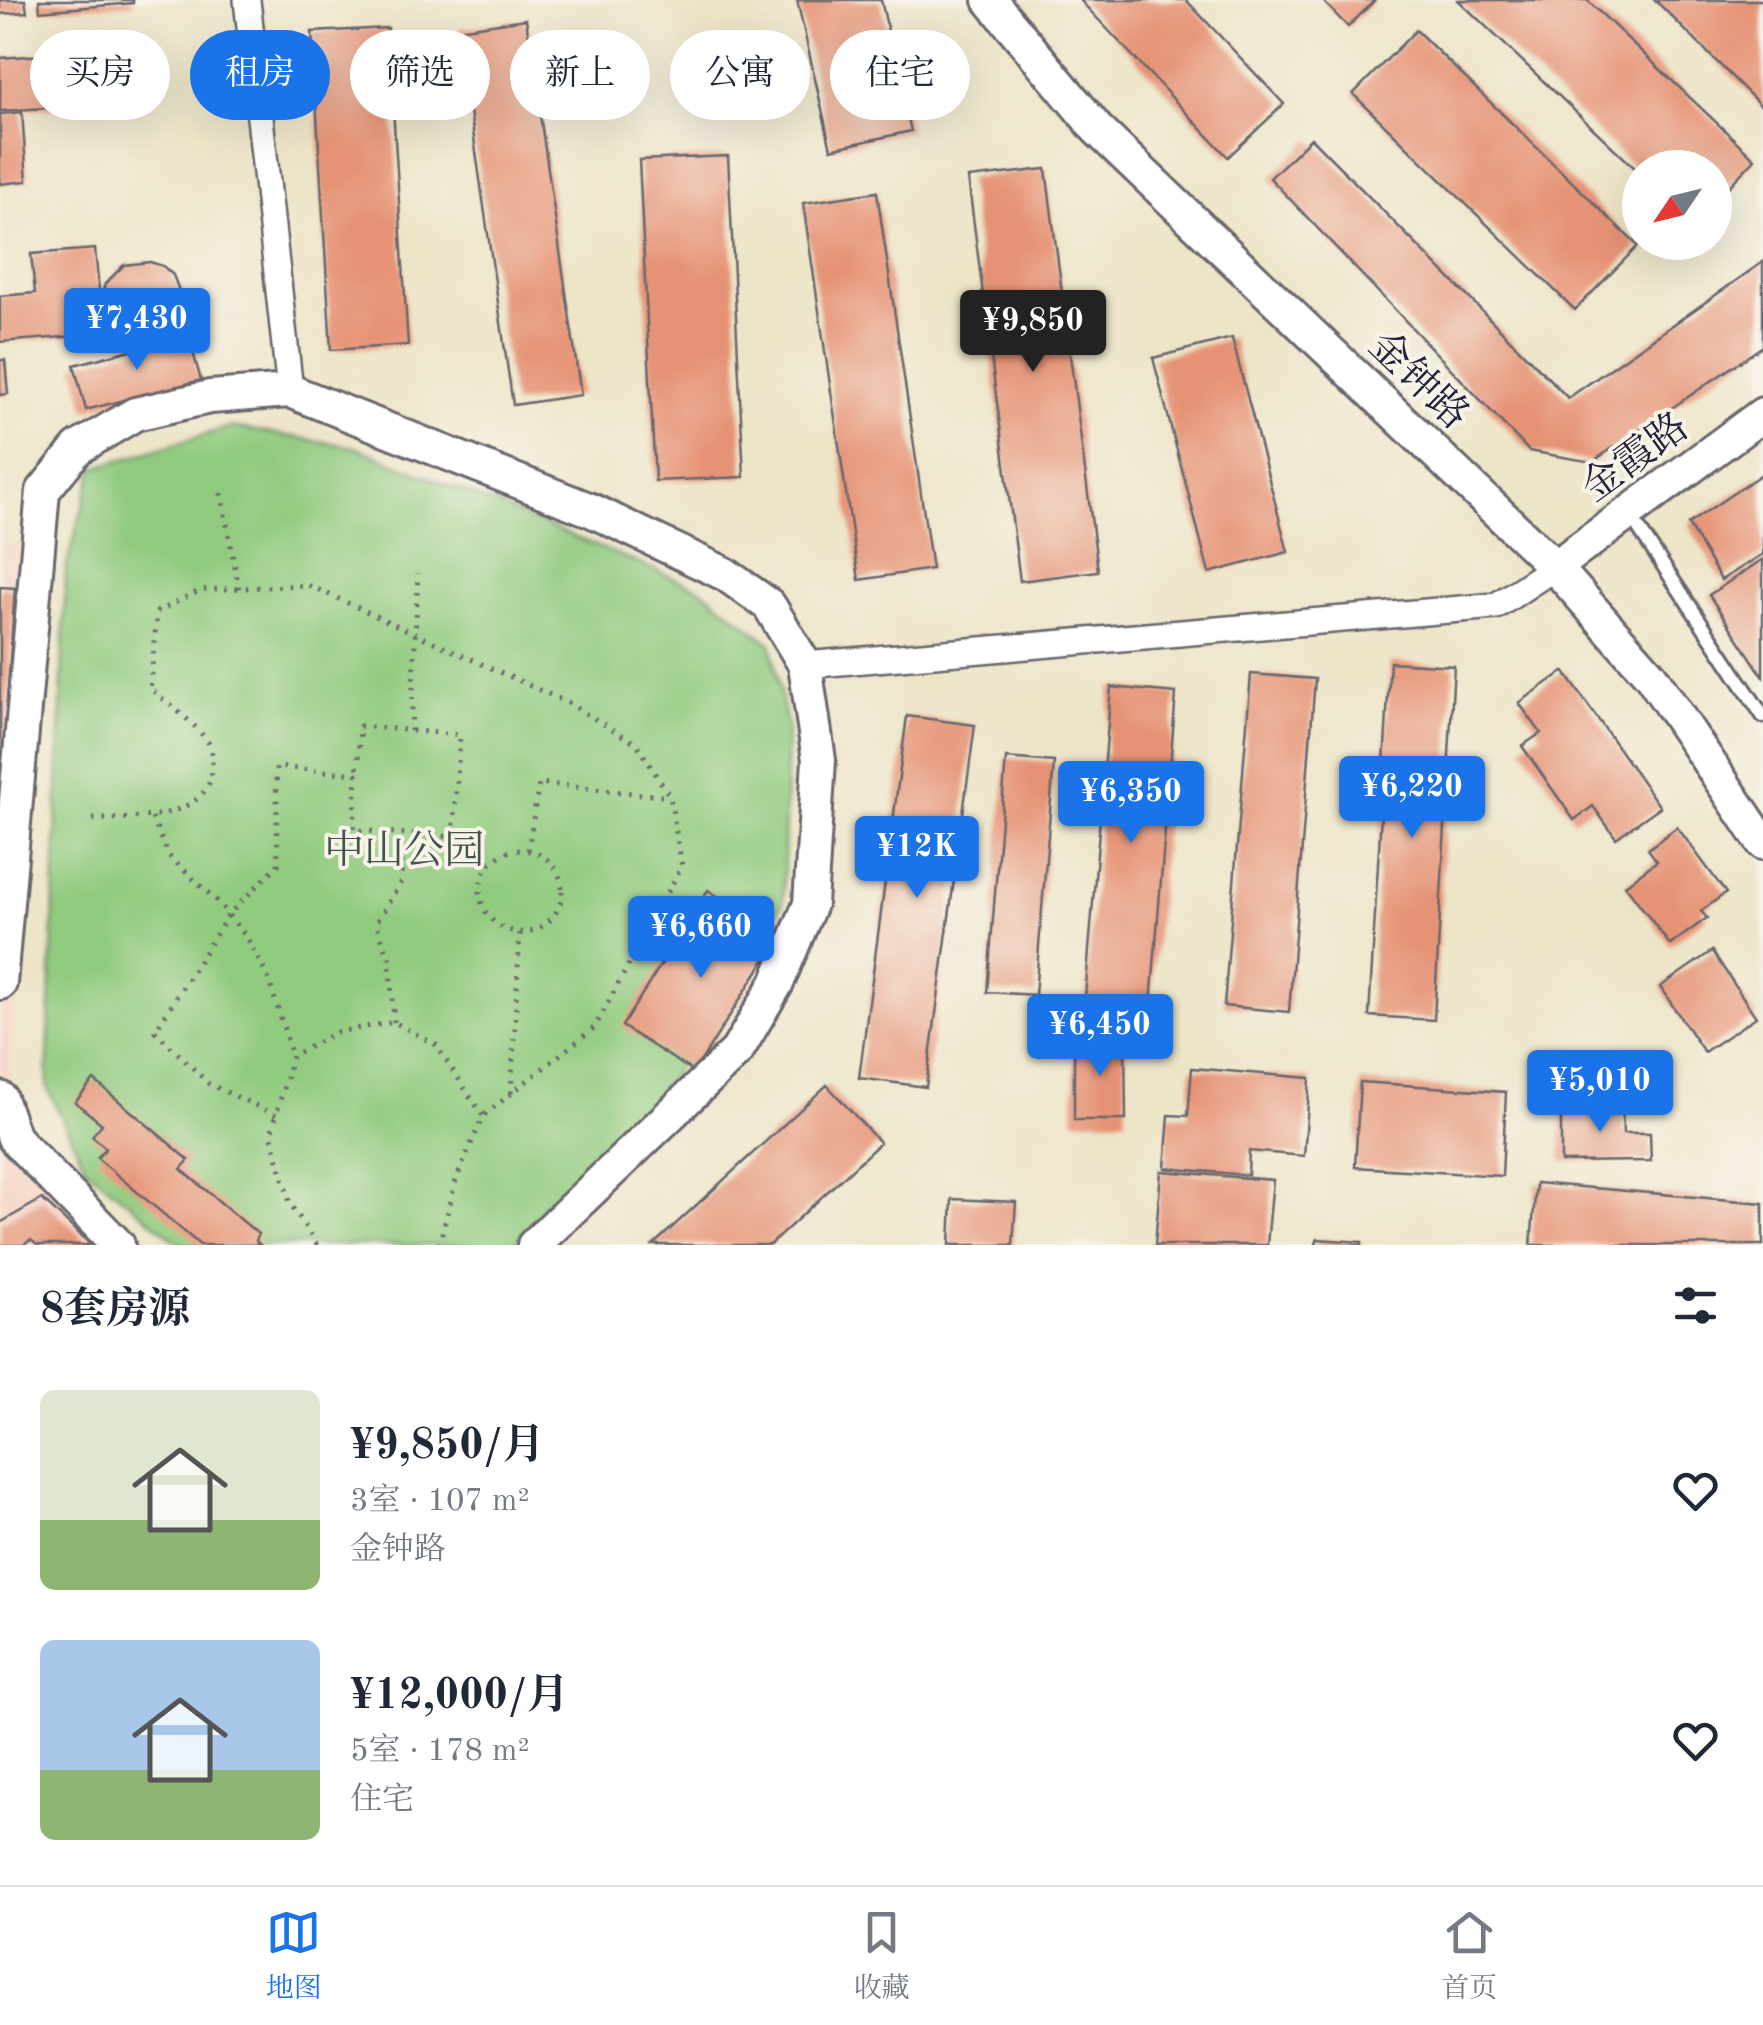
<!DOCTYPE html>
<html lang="zh">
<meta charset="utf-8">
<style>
body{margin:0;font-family:"Old Standard TT","Noto Serif SC",serif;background:#f2f2f3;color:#1f2937;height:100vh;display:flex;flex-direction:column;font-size:38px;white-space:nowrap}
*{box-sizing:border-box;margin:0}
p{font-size:32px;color:#747a83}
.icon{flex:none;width:55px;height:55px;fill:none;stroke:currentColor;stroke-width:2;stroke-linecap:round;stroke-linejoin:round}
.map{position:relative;height:1245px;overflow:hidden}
.details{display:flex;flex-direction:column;background:#fff;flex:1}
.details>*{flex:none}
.top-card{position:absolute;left:30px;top:30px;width:1000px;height:90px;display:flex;gap:20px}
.needle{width:65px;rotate:235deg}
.fabs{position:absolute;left:1622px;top:150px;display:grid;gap:20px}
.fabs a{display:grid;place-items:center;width:110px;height:110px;border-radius:50%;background:#fff;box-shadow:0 10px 40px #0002;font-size:50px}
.price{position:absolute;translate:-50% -85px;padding:0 22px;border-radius:10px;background:#1a73e8;color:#fff;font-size:32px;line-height:65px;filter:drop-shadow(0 2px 5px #0008)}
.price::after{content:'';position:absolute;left:50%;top:60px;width:30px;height:22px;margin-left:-15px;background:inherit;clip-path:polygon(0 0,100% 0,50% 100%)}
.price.on{background:#222;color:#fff}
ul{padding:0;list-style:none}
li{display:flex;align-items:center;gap:30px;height:250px;padding:0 40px}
li span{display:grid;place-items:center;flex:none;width:280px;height:200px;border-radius:15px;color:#555}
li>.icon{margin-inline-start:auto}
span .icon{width:120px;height:120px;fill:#fffc;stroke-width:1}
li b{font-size:42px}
h2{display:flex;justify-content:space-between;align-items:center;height:120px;padding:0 40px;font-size:42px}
.pill{padding:0 35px;border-radius:45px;background:#fff;box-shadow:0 10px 40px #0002;font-size:35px;line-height:90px}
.pill.on{background:#1a73e8;color:#fff}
.menu{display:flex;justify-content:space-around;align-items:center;height:140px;border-top:2px solid #e0e1e3;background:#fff;font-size:28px;color:#747a83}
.menu a{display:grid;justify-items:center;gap:5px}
.menu .on{color:#1a73e8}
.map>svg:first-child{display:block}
</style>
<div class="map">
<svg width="1763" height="1245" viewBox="0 0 1763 1245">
<rect width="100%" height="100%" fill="#f7f3e8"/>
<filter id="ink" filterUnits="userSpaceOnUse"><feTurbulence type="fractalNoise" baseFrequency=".01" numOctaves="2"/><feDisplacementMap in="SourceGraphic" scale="20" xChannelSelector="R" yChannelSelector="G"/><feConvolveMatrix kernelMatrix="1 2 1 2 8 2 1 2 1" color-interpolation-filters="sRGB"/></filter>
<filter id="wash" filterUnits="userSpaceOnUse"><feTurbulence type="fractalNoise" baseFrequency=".0048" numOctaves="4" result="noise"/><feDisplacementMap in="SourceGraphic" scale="40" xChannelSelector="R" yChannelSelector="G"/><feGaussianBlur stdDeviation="2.25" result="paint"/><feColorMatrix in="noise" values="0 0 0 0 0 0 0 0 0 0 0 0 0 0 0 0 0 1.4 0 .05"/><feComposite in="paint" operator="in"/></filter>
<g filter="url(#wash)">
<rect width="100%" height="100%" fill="#ede5c8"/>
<polygon fill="#f6d2c4" points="0,544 46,546 34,780 8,1079 29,1130 81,1191 141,1245 0,1245"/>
<polygon fill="#91cb7f" stroke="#5a765d" stroke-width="2.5" points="231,427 355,447 701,589 771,644 787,725 783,904 655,1102 513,1245 181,1245 86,1168 47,1087 66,568 94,468"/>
<g id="blocks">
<g fill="#e69374">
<polygon points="0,0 25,0 27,12 0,14"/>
<polygon points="39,0 133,0 133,3 40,11"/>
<polygon points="797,0 881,0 911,131 831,149"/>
<polygon points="1080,0 1186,0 1284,104 1228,157"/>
<polygon points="1322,0 1375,0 1348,27"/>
<polygon points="1458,0 1587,0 1755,159 1715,201 1715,168 1640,168 1640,173"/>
<polygon points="1655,0 1763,0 1763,108"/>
<polygon points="526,19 581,395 513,405 458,29"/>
<polygon points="388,28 408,345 331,350 312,32"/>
<polygon points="1416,30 1638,246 1575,310 1353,94"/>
<polygon points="89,52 93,105 0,111 0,58"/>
<polygon points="22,112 27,181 0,184 0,114"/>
<polygon points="1311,138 1568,398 1763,262 1763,346 1592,462 1529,451 1270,178"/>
<polygon points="728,156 744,477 655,481 639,160"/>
<polygon points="1046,169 1098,571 1020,581 968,178"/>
<polygon points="877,192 932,569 859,580 803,203"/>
<polygon points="95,249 100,301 105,284 124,265 150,262 163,266 173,275 183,301 175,326 154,341 127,340 107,323 101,307 103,334 0,342 0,296 35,293 31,254"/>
<polygon points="188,335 201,380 86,410 74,365"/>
<polygon points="1232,338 1288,552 1209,573 1153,358"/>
<polygon points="0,360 5,360 8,394 0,395"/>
<polygon points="1763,473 1763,554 1721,580 1688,524"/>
<polygon points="1763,559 1763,676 1709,595"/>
<polygon points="0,587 15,588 3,762 0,762"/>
<polygon points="1390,662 1454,666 1434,1020 1369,1016"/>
<polygon points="1564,671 1660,807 1616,838 1593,806 1574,820 1522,746 1541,733 1519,703"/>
<polygon points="1251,674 1315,679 1289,1012 1224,1006"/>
<polygon points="1111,687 1176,693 1151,1004 1085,998"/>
<polygon points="907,716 975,725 926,1087 859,1078"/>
<polygon points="1006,758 1054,762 1035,995 987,992"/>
<polygon points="1677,827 1726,893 1701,911 1707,918 1670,945 1625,885 1657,861 1648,849"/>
<polygon points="708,890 780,936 694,1072 622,1026"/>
<polygon points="1712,951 1756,1017 1704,1052 1660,987"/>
<polygon points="1074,1038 1125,1038 1126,1120 1074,1120"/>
<polygon points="1192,1068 1310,1078 1304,1156 1249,1151 1248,1175 1165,1168 1169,1115 1188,1116"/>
<polygon points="94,1080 189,1160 181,1169 258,1234 256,1241 260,1245 200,1245 97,1158 106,1148 92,1136 102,1124 75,1102"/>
<polygon points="1360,1082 1506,1092 1502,1176 1355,1167"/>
<polygon points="827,1085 880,1143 770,1245 653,1245"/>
<polygon points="1561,1102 1622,1102 1623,1133 1650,1133 1651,1161 1561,1162"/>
<polygon points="1161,1171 1273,1180 1267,1245 1155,1245"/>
<polygon points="1536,1183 1763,1203 1763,1245 1531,1245"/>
<polygon points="42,1199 91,1245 37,1245 31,1240 23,1245 0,1245 0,1223"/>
<polygon points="952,1199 1016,1202 1013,1245 950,1245"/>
<polygon points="1317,1239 1362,1242 1362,1245 1316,1245"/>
</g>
</g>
</g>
<g filter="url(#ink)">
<use href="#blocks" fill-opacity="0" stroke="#69666c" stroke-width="2.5"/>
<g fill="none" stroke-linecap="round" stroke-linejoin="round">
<g stroke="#69666c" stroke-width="18">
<polyline id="service" points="1629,514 1763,716"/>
</g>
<g stroke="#69666c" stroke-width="30">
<g id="minor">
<polyline points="247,0 290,391"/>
<polyline points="805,665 1496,606 1555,567"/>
</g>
</g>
<g stroke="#69666c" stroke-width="38">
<g id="tertiary">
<polyline points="990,0 1097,129 1555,567 1651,676 1763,843"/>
<polyline points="1555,567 1763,414"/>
<polyline points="0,983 43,491 78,448 135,414 210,397 290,391 593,511 725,574 769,605 805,665 819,760 810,904 777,983 737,1051 534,1245"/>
<polyline points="0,1098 14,1138 118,1245"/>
</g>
</g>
<g stroke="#69666c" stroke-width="5" stroke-dasharray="2.5 8" stroke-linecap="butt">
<polyline points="221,493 239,589"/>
<polyline points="411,731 418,573"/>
<polyline points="152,818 169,856 217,901 248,939 269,980 292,1056"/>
<path d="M93,819c38,0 122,1 119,-55 0,-8 0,-15 -4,-22 -15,-21 -38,-37 -58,-53l7,-77 44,-22 107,-5 260,118 69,41 33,53 12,69 -87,161 -112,89"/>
<polyline points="453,837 491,863"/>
<circle cx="521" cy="891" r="41"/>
<polyline points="528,850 539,783 670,797"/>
<polyline points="394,1022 389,957 376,923 401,882 402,835"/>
<polyline points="511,1093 520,932"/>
<polyline points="276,1115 209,1084 155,1031 228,915 278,865 276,767 357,774 354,830 453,837 460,735 360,726 357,774"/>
<polyline points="317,1245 290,1203 271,1134 292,1056 337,1032 394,1022 436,1045 483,1116 456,1180 439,1245"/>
</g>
<use href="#service" stroke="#fff" stroke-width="12"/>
<use href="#minor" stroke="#fff" stroke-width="25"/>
<use href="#tertiary" stroke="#fff" stroke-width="32"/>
</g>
</g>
<g text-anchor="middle" stroke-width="8" stroke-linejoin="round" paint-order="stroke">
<g font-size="40" fill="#22223b" stroke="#f7f3e8">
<text transform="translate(1420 379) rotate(44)" y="14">金钟路</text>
<text transform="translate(1634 456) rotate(-36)" y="14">金霞路</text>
</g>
<g font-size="40" fill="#43554f" stroke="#f7f3e8">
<text x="404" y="863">中山公园</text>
</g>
</g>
</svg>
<div class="fabs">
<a><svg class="needle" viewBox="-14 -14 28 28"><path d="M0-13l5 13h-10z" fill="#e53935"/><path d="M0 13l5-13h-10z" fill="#747a83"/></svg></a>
</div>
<b class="price" style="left:137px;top:373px">¥7,430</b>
<b class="price on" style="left:1033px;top:375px">¥9,850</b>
<b class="price" style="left:1412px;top:841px">¥6,220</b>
<b class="price" style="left:1131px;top:846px">¥6,350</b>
<b class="price" style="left:917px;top:901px">¥12K</b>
<b class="price" style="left:701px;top:981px">¥6,660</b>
<b class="price" style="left:1100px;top:1079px">¥6,450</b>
<b class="price" style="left:1600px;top:1135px">¥5,010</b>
<div class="top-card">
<a class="pill">买房</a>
<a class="pill on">租房</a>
<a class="pill">筛选</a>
<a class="pill">新上</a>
<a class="pill">公寓</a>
<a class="pill">住宅</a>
</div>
</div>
<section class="details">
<h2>8套房源<svg class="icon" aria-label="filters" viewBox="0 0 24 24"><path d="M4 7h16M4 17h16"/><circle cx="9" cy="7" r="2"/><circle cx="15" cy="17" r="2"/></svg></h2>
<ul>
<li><span style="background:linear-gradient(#dfe7d0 65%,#8fb573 0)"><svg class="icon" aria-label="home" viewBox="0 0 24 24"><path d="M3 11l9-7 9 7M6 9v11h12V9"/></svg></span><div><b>¥9,850/月</b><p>3室 · 107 m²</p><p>金钟路</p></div><svg class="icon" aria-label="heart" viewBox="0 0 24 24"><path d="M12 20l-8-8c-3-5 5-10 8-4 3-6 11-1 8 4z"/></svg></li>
<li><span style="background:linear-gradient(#a9c7e8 65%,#8fb573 0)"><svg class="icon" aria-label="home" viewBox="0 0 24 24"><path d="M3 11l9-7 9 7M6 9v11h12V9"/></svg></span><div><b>¥12,000/月</b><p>5室 · 178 m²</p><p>住宅</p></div><svg class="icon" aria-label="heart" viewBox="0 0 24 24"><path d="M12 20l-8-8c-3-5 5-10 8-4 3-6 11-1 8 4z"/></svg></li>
</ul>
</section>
<nav class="menu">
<a class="on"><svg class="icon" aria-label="map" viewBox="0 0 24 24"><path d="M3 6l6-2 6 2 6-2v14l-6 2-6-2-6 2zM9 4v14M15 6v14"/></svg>地图</a>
<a><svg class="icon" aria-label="saved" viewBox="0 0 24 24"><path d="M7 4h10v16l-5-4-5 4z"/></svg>收藏</a>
<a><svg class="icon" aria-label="home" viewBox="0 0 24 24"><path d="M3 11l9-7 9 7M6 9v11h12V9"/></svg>首页</a>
</nav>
